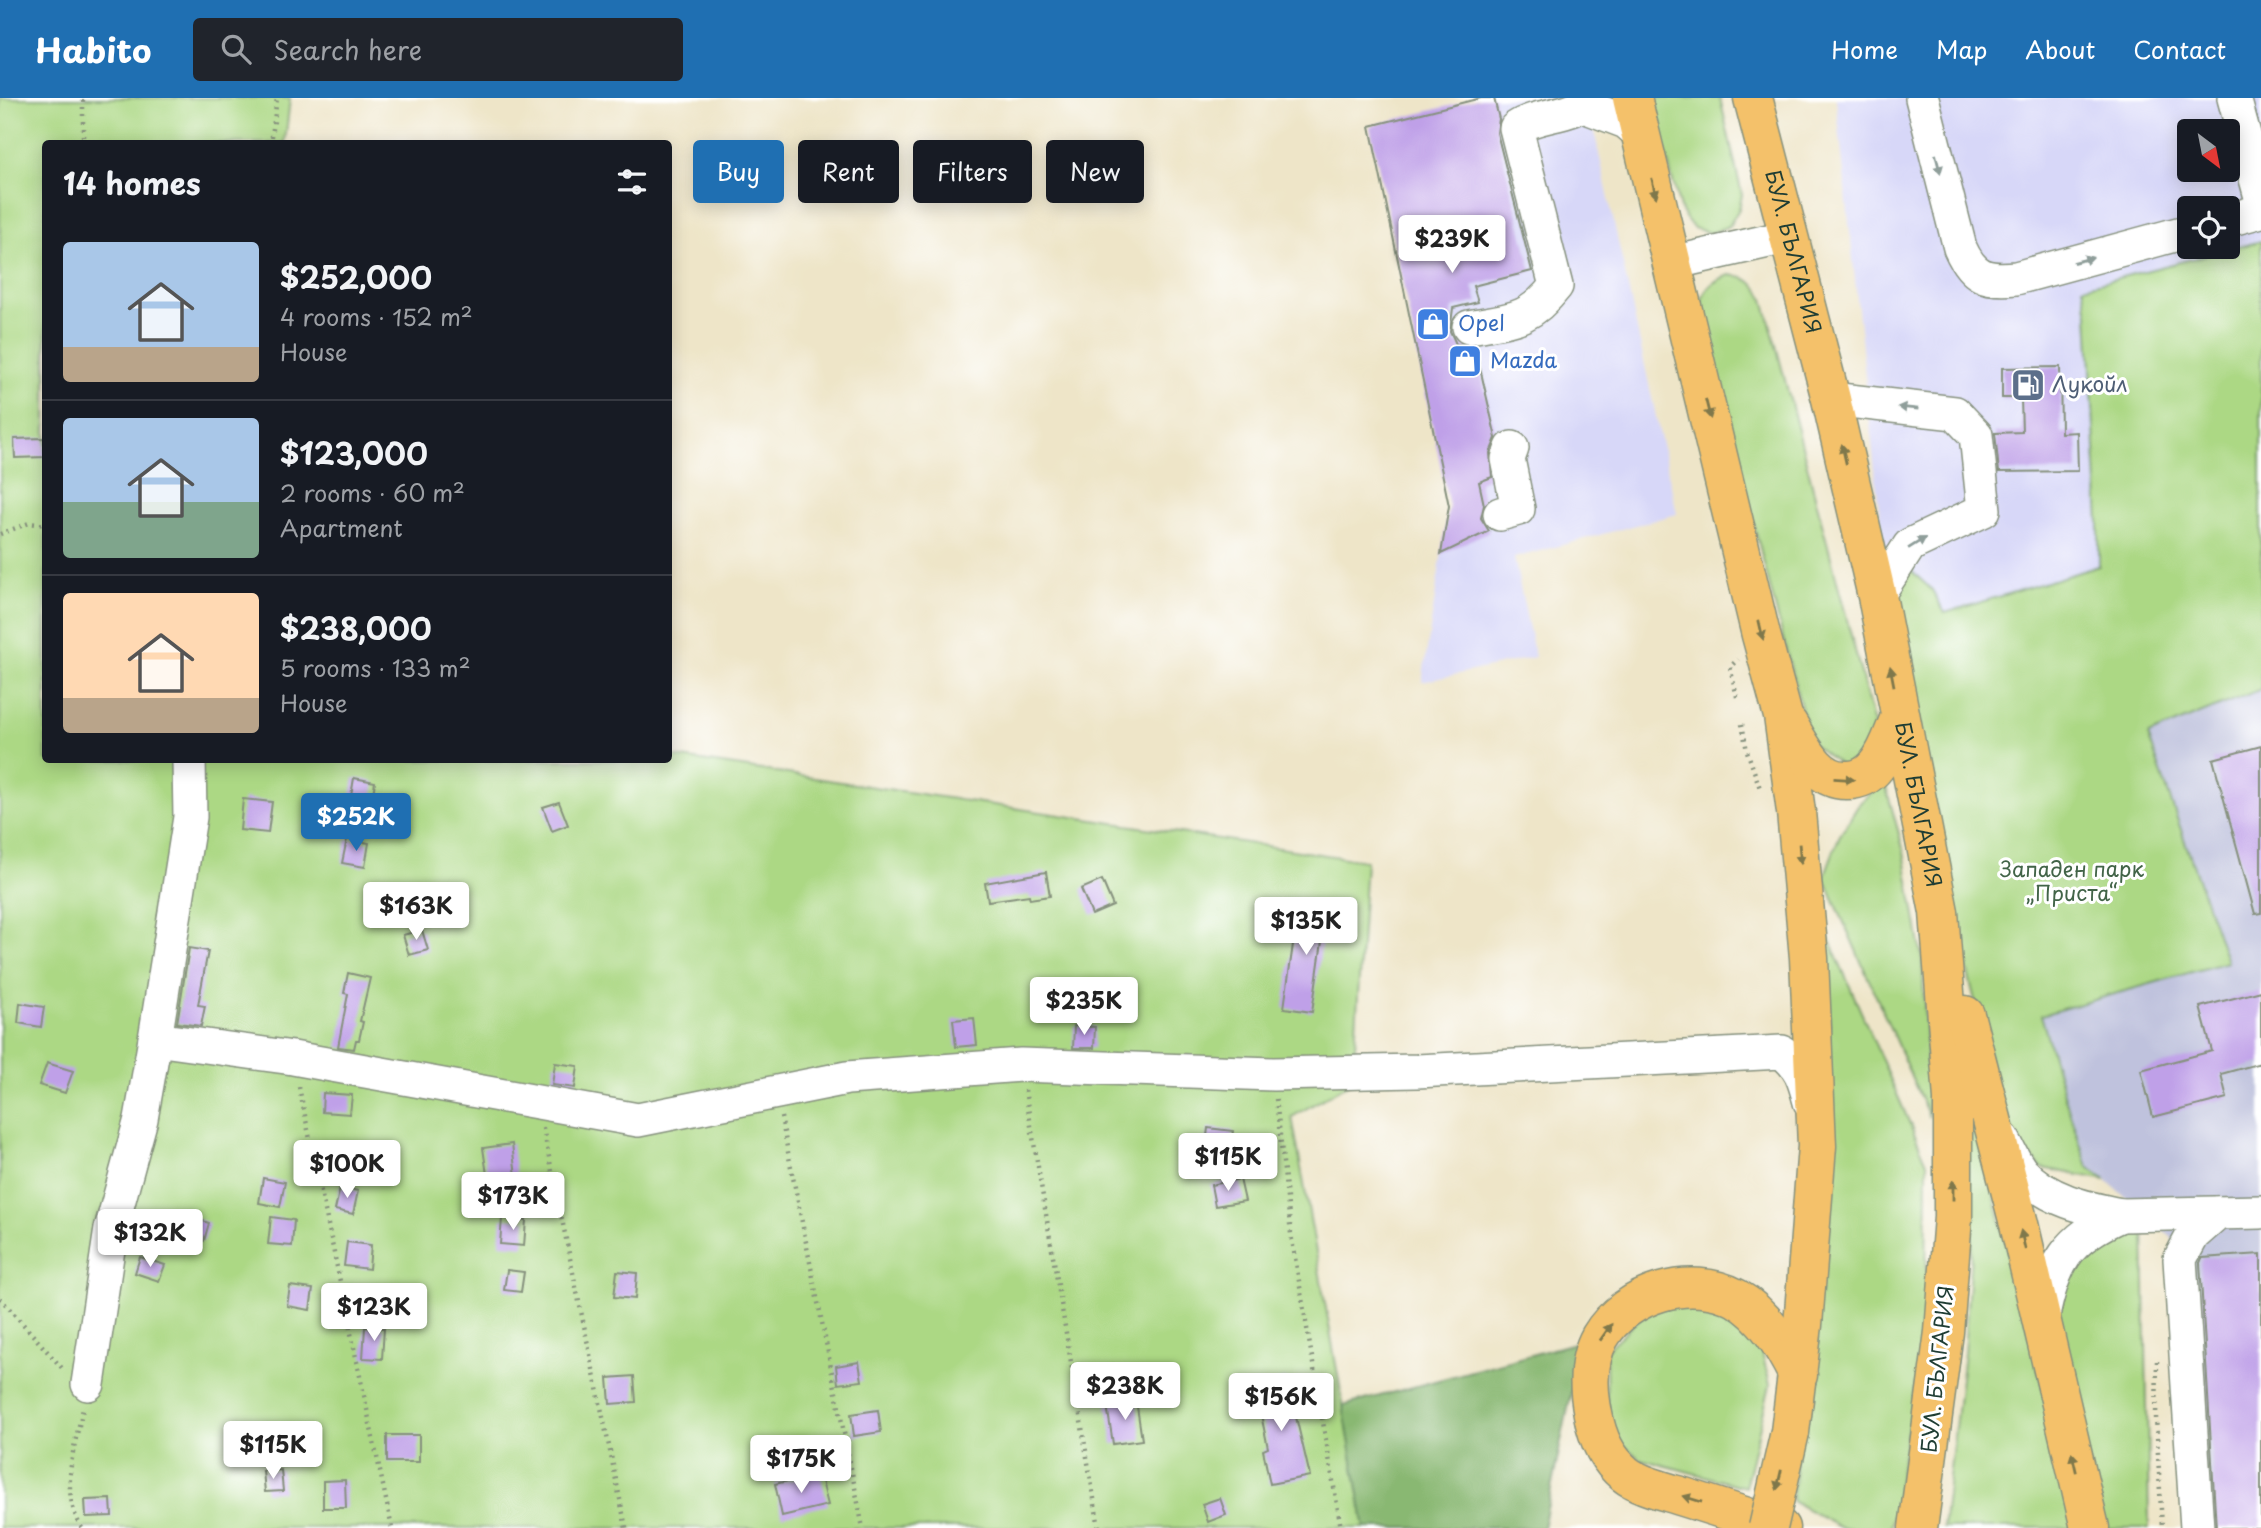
<!DOCTYPE html>
<meta charset="utf-8">
<style>
body{margin:0;font-family:"Playpen Sans",sans-serif;background:#20242c;color:#f1f3f6;height:100vh;display:flex;flex-direction:column;font-size:26px;white-space:nowrap}
*{box-sizing:border-box;margin:0}
p{font-size:23px;color:#9ea1a6}
.icon{flex:none;width:38px;height:38px;fill:none;stroke:currentColor;stroke-width:2;stroke-linecap:round;stroke-linejoin:round}
.map{position:relative;flex:1;overflow:hidden}
.details{position:absolute;left:42px;top:42px;width:630px;height:623px;display:flex;flex-direction:column;background:#171b24;border-radius:7px;box-shadow:0 4px 18px #0003}
.details>*{flex:none}
.guide{position:absolute;left:693px;top:42px;width:665px;height:63px;display:flex;gap:14px}
.needle{width:46px;rotate:148deg}
.buttons{position:absolute;left:2177px;top:21px;display:grid;gap:14px}
.buttons a{display:grid;place-items:center;width:63px;height:63px;border-radius:7px;background:#171b24;box-shadow:0 4px 18px #0003;font-size:35px}
.price{position:absolute;translate:-50% -60px;padding:0 16px;border-radius:7px;background:#fff;color:#222;font-size:23px;line-height:46px;filter:drop-shadow(0 2px 4px #0008)}
.price::after{content:'';position:absolute;left:50%;top:42px;width:21px;height:16px;margin-left:-10px;background:inherit;clip-path:polygon(0 0,100% 0,50% 100%)}
.price.active{background:#1f6fb2;color:#fff}
ul{padding:0;list-style:none}
li{display:flex;align-items:center;gap:21px;height:175px;padding:0 21px}
li+li{border-top:2px solid #363941}
li span{display:grid;place-items:center;flex:none;width:196px;height:140px;border-radius:7px;color:#555}
li>.icon{margin-inline-start:auto}
span .icon{width:84px;height:84px;fill:#fffc;stroke-width:1}
li b{font-size:30px}
h2{display:flex;justify-content:space-between;align-items:center;height:84px;padding:0 21px;font-size:30px}
.chip{padding:0 24px;border-radius:7px;background:#171b24;box-shadow:0 4px 18px #0003;font-size:24px;line-height:63px}
.chip.active{background:#1f6fb2;color:#fff}
header{display:flex;align-items:center;gap:42px;box-sizing:border-box;height:98px;padding:0 35px;background:#1f6fb2;color:#fff}
header strong{font-size:33px}
nav{display:flex;gap:38px;margin-inline-start:auto;font-size:24px}
.search{width:490px;height:63px;background:#20242c;display:flex;align-items:center;gap:18px;box-sizing:border-box;padding:0 24px;border-radius:7px;color:#9ea1a6;font-size:26px}
.map>svg:first-child{display:block}
</style>
<header>
<strong>Habito</strong>
<div class="search"><svg class="icon" aria-label="search" viewBox="0 0 24 24"><circle cx="10" cy="10" r="6"/><path d="M15 15l6 6"/></svg>Search here</div>
<nav><a>Home</a><a>Map</a><a>About</a><a>Contact</a></nav>
</header>
<div class="map">
<svg width="2261" height="1430" viewBox="0 0 2261 1430">
<rect width="100%" height="100%" fill="#fff"/>
<filter id="ink" filterUnits="userSpaceOnUse"><feTurbulence type="fractalNoise" baseFrequency=".0143" numOctaves="2"/><feDisplacementMap in="SourceGraphic" scale="14" xChannelSelector="R" yChannelSelector="G"/><feConvolveMatrix kernelMatrix="1 2 1 2 8 2 1 2 1" color-interpolation-filters="sRGB"/></filter>
<filter id="wash" filterUnits="userSpaceOnUse"><feTurbulence type="fractalNoise" baseFrequency=".00686" numOctaves="4" result="noise"/><feDisplacementMap in="SourceGraphic" scale="28" xChannelSelector="R" yChannelSelector="G"/><feGaussianBlur stdDeviation="1.57" result="paint"/><feColorMatrix in="noise" values="0 0 0 0 0 0 0 0 0 0 0 0 0 0 0 0 0 1.4 0 .05"/><feComposite in="paint" operator="in"/></filter>
<g filter="url(#wash)">
<rect width="100%" height="100%" fill="#eee5c8"/>
<g fill="#d7d7f8" fill-rule="evenodd">
<polygon points="1481,0 1587,0 1677,416 1514,460 1535,559 1422,584 1449,408 1370,28"/>
<path d="M1836,0h425v143l-178,46 5,26 11,210v43l-154,47 -13,-23 -43,15zM2189,33h39v39h-39zM2189,110h39v39h-39z"/>
</g>
<polygon fill="#bfc2dd" points="2261,591 2261,1430 2193,1430 2172,1140 2106,1082 2088,1069 2069,1013 2041,917 2227,864 2147,636"/>
<g fill="#acd884" stroke="#668a5c" stroke-width="2">
<polygon points="0,0 290,0 285,45 46,46 46,662 668,662 669,658 1366,763 1353,983 1292,1019 1365,1430 0,1430"/>
<polygon points="1651,0 1720,0 1742,97 1739,111 1729,128 1711,135 1693,130 1681,114"/>
<polygon points="2261,143 2261,591 2148,637 2227,864 2041,917 2069,1013 2088,1069 2106,1082 2042,1070 2021,1050 2005,1026 1964,858 1948,765 1889,507 1907,469 1932,492 1945,515 2099,468 2099,425 2088,215 2083,189"/>
<path d="M1730,177c17,2 27,8 34,24l110,425 1,11 -7,19 -27,12 -31,-24 -110,-426c-1,-22 9,-35 30,-41z"/>
<polygon points="1884,682 1904,754 1922,859 1929,1019 1824,779 1839,739 1859,706"/>
<polygon points="1827,836 1927,1065 1926,1221 1891,1430 1841,1430 1792,1403 1831,1063"/>
<polygon points="1962,970 2078,1430 1943,1430 1964,1255 1972,1142"/>
<polygon points="2144,1123 2149,1430 2104,1430 2052,1211 2075,1155"/>
<polygon points="1655,1206 1716,1207 1742,1228 1761,1251 1770,1287 1745,1389 1641,1361 1622,1346 1607,1319 1606,1252"/>
</g>
<polygon fill="#89b872" stroke="#547a53" stroke-width="2" points="1582,1243 1543,1430 1365,1430 1343,1308"/>
<g id="blocks">
<g fill="#bfa0e8">
<polygon points="1481,0 1494,0 1499,21 1497,35 1532,173 1473,188 1478,204 1453,210 1450,233 1456,246 1475,248 1496,340 1490,355 1492,379 1479,384 1484,407 1481,420 1489,433 1441,456 1449,408 1370,28"/>
<polygon points="2060,269 2061,335 2077,334 2078,373 1999,374 1995,335 2022,334 2021,300 2002,300 2002,270"/>
<polygon points="44,340 45,359 15,360 14,341"/>
<polygon points="2261,648 2261,815 2255,816 2213,661"/>
<polygon points="354,680 375,684 371,708 350,704"/>
<polygon points="243,701 272,704 268,735 240,732"/>
<polygon points="559,704 568,727 552,733 543,709"/>
<polygon points="347,741 369,745 365,769 342,765"/>
<polygon points="1046,774 1050,798 1030,801 1029,797 988,803 985,785"/>
<polygon points="1102,782 1113,808 1092,817 1081,791"/>
<polygon points="1299,804 1327,808 1312,914 1284,910"/>
<polygon points="422,832 428,852 409,857 403,837"/>
<polygon points="189,850 208,853 198,907 205,908 201,928 177,925"/>
<polygon points="348,875 370,880 360,923 363,924 359,942 356,942 354,951 338,949 348,896 344,895"/>
<polygon points="2261,893 2261,965 2221,976 2227,1000 2153,1019 2141,972 2212,953 2200,909"/>
<polygon points="20,905 44,909 41,929 18,925"/>
<polygon points="974,920 977,947 956,949 953,922"/>
<polygon points="1074,928 1095,929 1094,950 1073,950"/>
<polygon points="47,965 73,973 65,995 39,987"/>
<polygon points="555,965 578,968 575,990 552,987"/>
<polygon points="323,995 352,997 350,1016 322,1014"/>
<polygon points="1208,1030 1233,1033 1229,1058 1205,1054"/>
<polygon points="512,1046 517,1086 489,1090 483,1050"/>
<polygon points="263,1080 285,1084 280,1109 259,1105"/>
<polygon points="1240,1081 1245,1103 1215,1108 1211,1087"/>
<polygon points="340,1089 358,1093 353,1116 335,1112"/>
<polygon points="190,1119 209,1125 204,1143 184,1137"/>
<polygon points="271,1119 294,1122 292,1148 268,1146"/>
<polygon points="502,1120 526,1122 524,1148 500,1146"/>
<polygon points="347,1144 371,1147 369,1171 344,1168"/>
<polygon points="2261,1156 2261,1430 2216,1430 2200,1165 2202,1160"/>
<polygon points="140,1159 165,1167 159,1183 135,1175"/>
<polygon points="507,1172 524,1174 521,1194 504,1192"/>
<polygon points="617,1173 637,1175 635,1201 614,1199"/>
<polygon points="290,1188 313,1191 310,1212 287,1208"/>
<polygon points="365,1229 384,1230 382,1261 363,1260"/>
<polygon points="859,1264 862,1283 838,1286 836,1268"/>
<polygon points="634,1278 636,1304 610,1306 608,1280"/>
<polygon points="1287,1281 1310,1378 1270,1386 1263,1352 1268,1350 1255,1288"/>
<polygon points="1136,1302 1142,1342 1113,1346 1107,1307"/>
<polygon points="878,1312 881,1334 854,1338 851,1316"/>
<rect x="387" y="1337" width="32" height="27"/>
<polygon points="281,1372 283,1393 265,1394 263,1373"/>
<polygon points="820,1375 828,1407 782,1418 775,1386"/>
<polygon points="345,1382 346,1410 323,1410 323,1383"/>
<polygon points="1220,1400 1226,1417 1208,1424 1202,1406"/>
<polygon points="111,1401 112,1418 86,1419 85,1402"/>
</g>
</g>
</g>
<g filter="url(#ink)">
<use href="#blocks" fill-opacity="0" stroke="#86917e" stroke-width="2"/>
<g fill="none" stroke-linecap="round" stroke-linejoin="round">
<g stroke="#86917e" stroke-width="36">
<g id="minor">
<path d="M1922,0l38,150c13,29 26,33 56,30l173,-47"/>
<polyline points="2234,0 2261,99"/>
<polyline points="1584,8 1626,24 1641,37"/>
<polyline points="2228,122 2261,113"/>
<polyline points="1672,165 1790,138"/>
<path d="M1469,229c42,-8 59,-5 87,-41l-40,-158c22,-15 57,-11 75,-30"/>
<polyline points="1831,301 1955,315 1976,337 1984,412 1910,447 1877,498"/>
<polyline points="1500,416 1518,411 1508,361 1512,350"/>
<path d="M155,941l138,19 345,62 209,-42 174,-13 252,9 144,-3 365,-19c19,15 22,27 28,50"/>
<path d="M2003,1041c6,10 11,23 19,33 25,28 64,36 99,43 -55,24 -68,48 -79,106"/>
<polyline points="2121,1117 2261,1114"/>
<polyline points="88,1286 111,1131 141,1021 155,941 190,719 189,662"/>
<polyline points="2197,1430 2180,1161 2193,1137 2218,1115"/>
</g>
</g>
<g stroke="#86917e" stroke-width="41">
<path id="major" d="M1780,1430c-32,-11 -64,-21 -96,-31 -18,-6 -44,-11 -59,-23 -18,-15 -28,-37 -32,-60 -5,-25 -6,-54 7,-77 26,-44 91,-63 136,-39 30,17 47,48 62,77"/>
</g>
<g stroke="#86917e" stroke-width="41">
<g id="highway">
<polyline points="1632,0 1761,537 1783,618 1796,714 1809,860 1817,1048 1803,1227 1790,1334"/>
<path id="s1" d="M1753,0l78,301 46,197 62,316 14,187v118l-9,115 -26,196"/>
<path d="M1788,626c14,23 29,58 60,56 11,0 21,-5 28,-14 12,-14 17,-33 24,-49"/>
<polyline points="1965,917 2019,1126 2090,1430"/>
</g>
</g>
<g stroke="#86917e" stroke-width="4.5" stroke-dasharray="2 5" stroke-linecap="butt">
<polyline points="83,46 83,0"/>
<polyline points="271,46 277,0"/>
<polyline points="0,436 29,425 46,427"/>
<polyline points="1737,599 1730,569 1738,561"/>
<polyline points="1742,626 1747,653 1761,693"/>
<polyline points="299,989 392,1430"/>
<polyline points="1025,992 1099,1430"/>
<polyline points="1276,1001 1291,1136 1341,1430"/>
<polyline points="781,1019 863,1430"/>
<polyline points="543,1030 626,1430"/>
<polyline points="0,1200 62,1270"/>
<polyline points="2157,1263 2156,1319 2162,1430"/>
<path d="M82,1430c-23,-36 -8,-80 1,-119"/>
</g>
<use href="#minor" stroke="#fff" stroke-width="33"/>
<use href="#major" stroke="#f4c16a" stroke-width="38"/>
<use href="#highway" stroke="#f4c16a" stroke-width="38"/>
<g stroke="#86917e" stroke-width="41" stroke-linecap="butt">
<polyline id="highway-bridge" points="1768,1430 1790,1334"/>
</g>
<use href="#highway-bridge" stroke="#f4c16a" stroke-width="38"/>
</g>
<defs><path id="oneway-solid" d="M-6-.8H1V-3.2L6.5 0L1 3.2V.8H-6Z" transform="scale(1.75)"/></defs>
<g fill="#8f9e9a">
<use href="#oneway-solid" transform="translate(1938 66) rotate(76)"/>
<use href="#oneway-solid" transform="translate(2083 162) rotate(-15)"/>
<use href="#oneway-solid" transform="translate(1908 310) rotate(-174)"/>
<use href="#oneway-solid" transform="translate(1917 445) rotate(-32)"/>
</g>
<g fill="#7f784c">
<use href="#oneway-solid" transform="translate(1654 90) rotate(77)"/>
<use href="#oneway-solid" transform="translate(1708 311) rotate(76)"/>
<use href="#oneway-solid" transform="translate(1844 356) rotate(-103)"/>
<use href="#oneway-solid" transform="translate(1761 532) rotate(77)"/>
<use href="#oneway-solid" transform="translate(1892 578) rotate(-101)"/>
<use href="#oneway-solid" transform="translate(1844 681) rotate(3)"/>
<use href="#oneway-solid" transform="translate(1800 756) rotate(85)"/>
<use href="#oneway-solid" transform="translate(1953 1092) rotate(-90)"/>
<use href="#oneway-solid" transform="translate(2023 1142) rotate(-103)"/>
<use href="#oneway-solid" transform="translate(1606 1234) rotate(-55)"/>
<use href="#oneway-solid" transform="translate(2074 1364) rotate(-103)"/>
<use href="#oneway-solid" transform="translate(1779 1382) rotate(103)"/>
<use href="#oneway-solid" transform="translate(1692 1401) rotate(-163)"/>
</g>
</g>
<defs>
<g id="shop-square" transform="scale(1.75)"><rect x="-9" y="-9" width="18" height="18" rx="4" fill="#3f7fe0" stroke="#fff"/><path d="M-5-2.5h2.3a2.7 3.5 0 0 1 5.4 0H5L5.5 6h-11ZM-1.5-2.5h3a1.5 2.3 0 0 0-3 0Z" fill="#fff"/></g>
<g id="fuel-square" transform="scale(1.75)"><rect x="-9" y="-9" width="18" height="18" rx="4" fill="#5c6f8a" stroke="#fff"/><path d="M-5.5-6h7V0h2V4h1.3V-2.5L3-4.5l.8-.8L6-3V5H2.5V1h-1V6h-7ZM-4.2-4.7v3.2H.2V-4.7Z" fill="#fff"/></g>
</defs>
<g fill-rule="evenodd">
<use href="#shop-square" x="1433" y="226"/>
<use href="#shop-square" x="1465" y="263"/>
<use href="#fuel-square" x="2028" y="287"/>
</g>
<g text-anchor="middle" stroke-width="6" stroke-linejoin="round" paint-order="stroke">
<g font-size="21" fill="#1f3d34" stroke="#fff">
<text dy="7" stroke="none"><textPath href="#s1" startOffset="159">БУЛ. БЪЛГАРИЯ</textPath></text>
<text dy="7" stroke="none"><textPath href="#s1" startOffset="726">БУЛ. БЪЛГАРИЯ</textPath></text>
<text transform="translate(1938 1271) rotate(-84)" y="7">БУЛ. БЪЛГАРИЯ</text>
</g>
<g font-size="21" fill="#366cbe" stroke="#fff" text-anchor="start">
<text x="1458" y="233">Opel</text>
<text x="1490" y="270">Mazda</text>
</g>
<g font-size="21" fill="#4e5e75" stroke="#fff" text-anchor="start">
<text x="2052" y="294">Лукойл</text>
</g>
<g font-size="21" fill="#426448" stroke="#fff">
<text x="2072" y="779">Западен парк<tspan x="2072" dy="24">„Приста“</tspan></text>
</g>
</g>
</svg>
<div class="buttons">
<a><svg class="needle" viewBox="-14 -14 28 28"><path d="M0-13l5 13h-10z" fill="#e53935"/><path d="M0 13l5-13h-10z" fill="#9ea1a6"/></svg></a>
<a><svg class="icon" aria-label="locate" viewBox="0 0 24 24"><circle cx="12" cy="12" r="6"/><path d="M12 2v4M12 18v4M2 12h4M18 12h4"/></svg></a>
</div>
<b class="price" style="left:1452px;top:177px">$239K</b>
<b class="price active" style="left:356px;top:755px">$252K</b>
<b class="price" style="left:416px;top:844px">$163K</b>
<b class="price" style="left:1306px;top:859px">$135K</b>
<b class="price" style="left:1084px;top:939px">$235K</b>
<b class="price" style="left:1228px;top:1095px">$115K</b>
<b class="price" style="left:347px;top:1102px">$100K</b>
<b class="price" style="left:513px;top:1134px">$173K</b>
<b class="price" style="left:150px;top:1171px">$132K</b>
<b class="price" style="left:374px;top:1245px">$123K</b>
<b class="price" style="left:1125px;top:1324px">$238K</b>
<b class="price" style="left:1281px;top:1335px">$156K</b>
<b class="price" style="left:273px;top:1383px">$115K</b>
<b class="price" style="left:801px;top:1397px">$175K</b>
<div class="guide">
<a class="chip active">Buy</a>
<a class="chip">Rent</a>
<a class="chip">Filters</a>
<a class="chip">New</a>
</div>
<section class="details">
<h2>14 homes<svg class="icon" aria-label="filters" viewBox="0 0 24 24"><path d="M4 7h16M4 17h16"/><circle cx="9" cy="7" r="2"/><circle cx="15" cy="17" r="2"/></svg></h2>
<ul>
<li><span style="background:linear-gradient(#a9c7e8 75%,#b9a48a 0)"><svg class="icon" aria-label="home" viewBox="0 0 24 24"><path d="M3 11l9-7 9 7M6 9v11h12V9"/></svg></span><div><b>$252,000</b><p>4 rooms · 152 m²</p><p>House</p></div></li>
<li><span style="background:linear-gradient(#a9c7e8 60%,#7fa58c 0)"><svg class="icon" aria-label="home" viewBox="0 0 24 24"><path d="M3 11l9-7 9 7M6 9v11h12V9"/></svg></span><div><b>$123,000</b><p>2 rooms · 60 m²</p><p>Apartment</p></div></li>
<li><span style="background:linear-gradient(#ffd9b3 75%,#b9a48a 0)"><svg class="icon" aria-label="home" viewBox="0 0 24 24"><path d="M3 11l9-7 9 7M6 9v11h12V9"/></svg></span><div><b>$238,000</b><p>5 rooms · 133 m²</p><p>House</p></div></li>
</ul>
</section>
</div>
